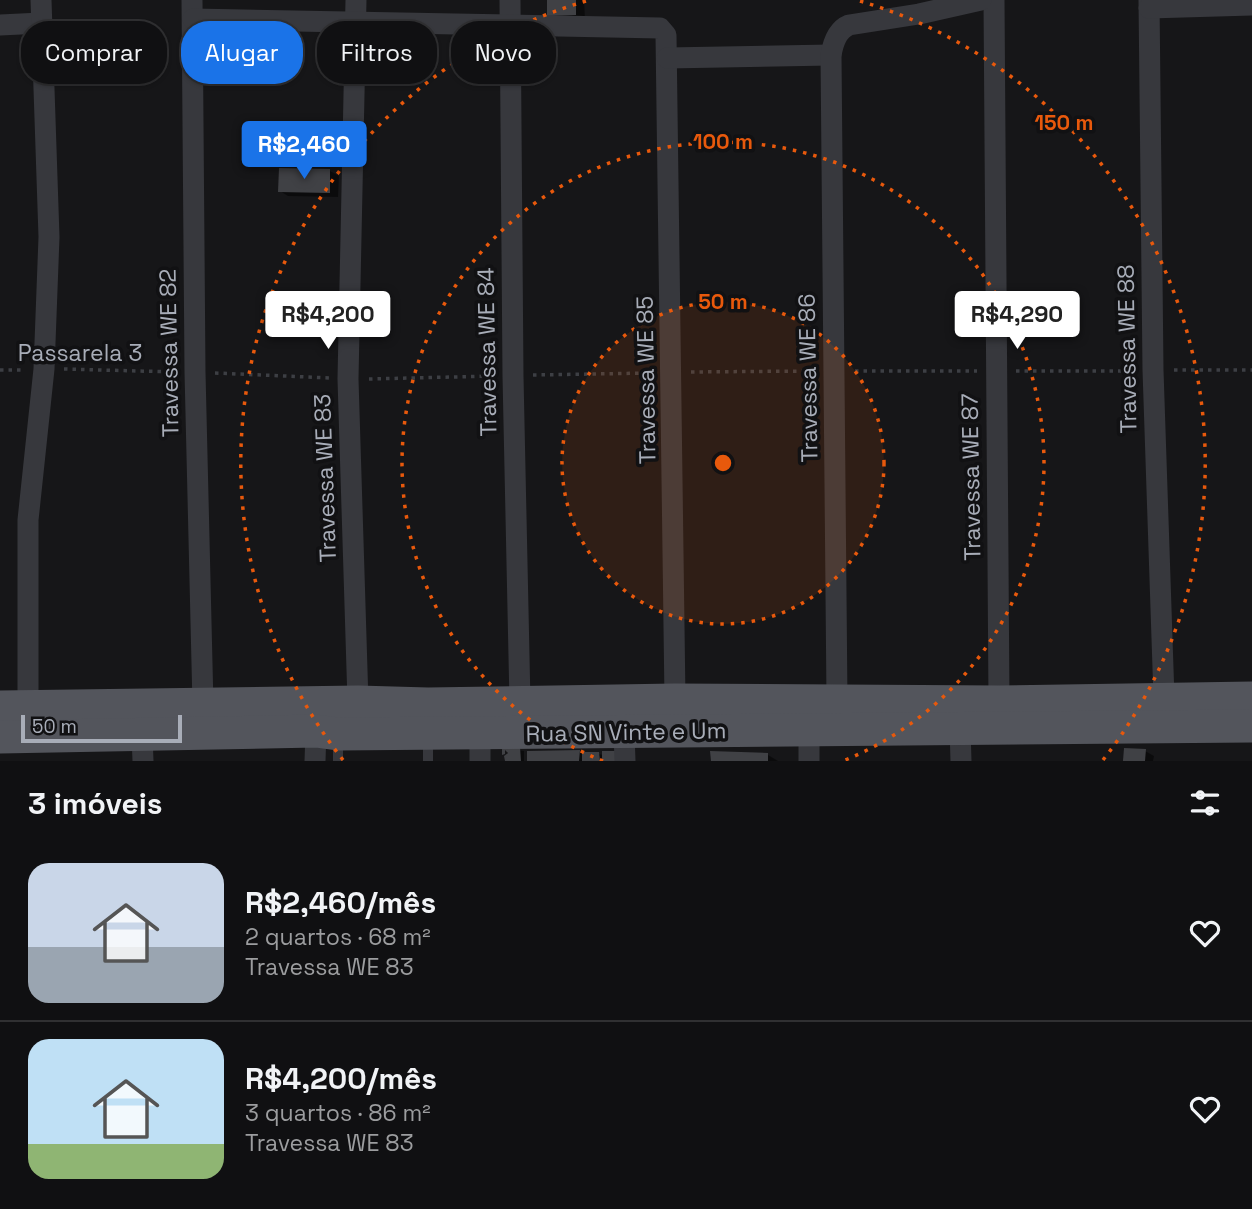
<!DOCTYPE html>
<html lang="pt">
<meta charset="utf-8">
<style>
body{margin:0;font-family:"Space Grotesk",sans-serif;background:#1e1e20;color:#f1f3f6;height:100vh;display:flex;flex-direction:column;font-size:26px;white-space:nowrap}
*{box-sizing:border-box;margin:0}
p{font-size:23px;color:#9c9d9f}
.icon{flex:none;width:38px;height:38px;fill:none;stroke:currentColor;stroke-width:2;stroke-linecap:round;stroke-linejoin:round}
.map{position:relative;height:761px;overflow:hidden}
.drawer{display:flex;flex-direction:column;background:#101012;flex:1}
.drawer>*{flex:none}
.guide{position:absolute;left:21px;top:21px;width:700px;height:63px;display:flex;gap:14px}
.scale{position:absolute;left:21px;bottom:18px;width:161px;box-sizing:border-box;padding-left:7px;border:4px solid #a8adb8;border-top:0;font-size:19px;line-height:24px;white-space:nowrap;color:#a8adb8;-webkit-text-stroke:5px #111113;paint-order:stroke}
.price{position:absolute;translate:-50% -60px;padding:0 16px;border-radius:7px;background:#fff;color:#222;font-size:23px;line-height:46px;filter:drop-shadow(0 2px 4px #0008)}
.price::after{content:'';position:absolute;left:50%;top:42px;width:21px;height:16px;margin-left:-10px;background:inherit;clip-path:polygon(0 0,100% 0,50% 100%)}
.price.active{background:#1a73e8;color:#fff}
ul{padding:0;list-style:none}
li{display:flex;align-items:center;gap:21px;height:175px;padding:0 28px}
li+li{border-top:2px solid #303032}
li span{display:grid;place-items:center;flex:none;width:196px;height:140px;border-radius:21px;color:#555}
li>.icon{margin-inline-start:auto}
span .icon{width:84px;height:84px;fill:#fffc;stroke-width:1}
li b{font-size:30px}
h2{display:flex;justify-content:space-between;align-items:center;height:84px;padding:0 28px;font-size:30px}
.pill{padding:0 24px;border-radius:28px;background:#101012;box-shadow:0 2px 5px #0004,0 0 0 2px #303032;font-size:24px;line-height:63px}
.pill.active{background:#1a73e8;color:#fff}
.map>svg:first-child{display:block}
</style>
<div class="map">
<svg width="1252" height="761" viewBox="0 0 1252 761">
<rect width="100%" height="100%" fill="#161618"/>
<g fill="#0007">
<polygon points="548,0 584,0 585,19 557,20"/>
<polygon points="330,171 339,176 338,197 288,196 280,191"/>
<polygon points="508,749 524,751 524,761 506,761"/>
<polygon points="1126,750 1145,751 1154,756 1153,761 1125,761"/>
<polygon points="579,752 599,754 626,761 529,761 529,753"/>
<polygon points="712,753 768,755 778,761 712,761"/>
</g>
<g fill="#404145">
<polygon points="547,0 576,0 576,15 547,16"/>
<polygon points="279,168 330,169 330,193 278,192"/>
<polygon points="502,747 520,747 521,761 505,761 504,756 508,753 505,750 505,754 502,755"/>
<polygon points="1124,748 1146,749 1145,761 1123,761"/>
<polygon points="580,750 579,761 527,761 527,751"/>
<rect x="602" y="751" width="21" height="10"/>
<polygon points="710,751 768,753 768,761 711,761"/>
<polygon points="582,752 599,752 600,761 582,761"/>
</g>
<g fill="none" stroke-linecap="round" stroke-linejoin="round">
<g stroke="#3d3f44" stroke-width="3.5" stroke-dasharray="3.5 5" stroke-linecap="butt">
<polyline points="64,369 176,372"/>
<polyline points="0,370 25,370"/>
<polyline points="1174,370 1252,370"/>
<polyline points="855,371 977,371"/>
<polyline points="1016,371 1134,371"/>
<polyline points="691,372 812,371"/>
<polyline points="215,373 330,378"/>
<polyline points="533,375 651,373"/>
<polyline points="369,379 494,376"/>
</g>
<g stroke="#37383d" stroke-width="10">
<polyline points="428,736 428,761"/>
<polyline points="338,737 338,761"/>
</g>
<g stroke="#37383d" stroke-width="21">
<polyline points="192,0 195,372 203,705"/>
<polyline points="356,0 348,379 358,702"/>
<polyline points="510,0 513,376 520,703"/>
<polyline points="994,0 999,702"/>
<polyline points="1149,0 1153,370 1164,698"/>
<polyline points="1149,8 1252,5"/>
<polyline points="193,19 660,28 666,35 675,700"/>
<polyline points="0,25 41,23"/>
<polyline points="667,58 831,55"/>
<path d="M837,701l-6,-646c2,-12 6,-25 18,-30l70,-11 62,-14"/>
<polyline points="28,708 28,520 44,369 49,237 41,0"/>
<polyline points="960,728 961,761"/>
<polyline points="809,729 809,761"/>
<polyline points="624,732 625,761"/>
<polyline points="480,734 480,761"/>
<polyline points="142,735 143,761"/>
<polyline points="315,761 316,731"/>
</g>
<g stroke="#53555c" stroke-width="33">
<polyline points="0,707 358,702 428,704 675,700 999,702 1252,698"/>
<polyline points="0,737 316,731 338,734 1252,726"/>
</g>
</g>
<circle cx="723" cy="463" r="161" fill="#e8590c" fill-opacity=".12"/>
<g fill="none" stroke="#e8590c" stroke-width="3.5" stroke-dasharray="3.5 7">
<circle cx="723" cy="463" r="161"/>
<path d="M603 761A321 321 0 1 1 843 761"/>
<path d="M343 760A482 482 0 0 1 586 1M860 1A482 482 0 0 1 1103 760"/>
</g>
<g text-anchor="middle" stroke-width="7" stroke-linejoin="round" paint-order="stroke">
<g font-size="23" fill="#a8adb8" stroke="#111113">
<text transform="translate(1127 349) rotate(-91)" y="8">Travessa WE 88</text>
<text transform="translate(487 352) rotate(-91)" y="8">Travessa WE 84</text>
<text x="80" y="361">Passarela 3</text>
<text transform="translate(169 353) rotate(-91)" y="8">Travessa WE 82</text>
<text transform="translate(808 378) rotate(-91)" y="8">Travessa WE 86</text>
<text transform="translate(646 380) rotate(-91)" y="8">Travessa WE 85</text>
<text transform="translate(971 477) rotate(-91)" y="8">Travessa WE 87</text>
<text transform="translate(325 478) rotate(-92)" y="8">Travessa WE 83</text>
<text transform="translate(626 732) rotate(-1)" y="8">Rua SN Vinte e Um</text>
</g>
</g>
<circle cx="723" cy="463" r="10" fill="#e8590c" stroke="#111113" stroke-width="3.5"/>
<g font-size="21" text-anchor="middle" font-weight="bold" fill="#e8590c" stroke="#111113" stroke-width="7" stroke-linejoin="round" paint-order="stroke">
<text x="1064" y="130">150 m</text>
<text x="723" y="149">100 m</text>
<text x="723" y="309">50 m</text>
</g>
</svg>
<div class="scale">50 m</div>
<b class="price active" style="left:304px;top:181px">R$2,460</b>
<b class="price" style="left:328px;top:351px">R$4,200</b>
<b class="price" style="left:1017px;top:351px">R$4,290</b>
<div class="guide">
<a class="pill">Comprar</a>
<a class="pill active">Alugar</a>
<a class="pill">Filtros</a>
<a class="pill">Novo</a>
</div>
</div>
<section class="drawer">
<h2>3 imóveis<svg class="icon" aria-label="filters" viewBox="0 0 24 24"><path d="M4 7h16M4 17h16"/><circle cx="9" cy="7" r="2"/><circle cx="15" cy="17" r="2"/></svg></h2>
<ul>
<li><span style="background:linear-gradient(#c9d6e8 60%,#9aa5b1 0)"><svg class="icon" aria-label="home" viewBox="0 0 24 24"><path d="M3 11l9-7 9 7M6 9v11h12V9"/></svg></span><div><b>R$2,460/mês</b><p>2 quartos · 68 m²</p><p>Travessa WE 83</p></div><svg class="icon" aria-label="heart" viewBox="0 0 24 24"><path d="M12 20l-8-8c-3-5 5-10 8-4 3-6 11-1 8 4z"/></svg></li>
<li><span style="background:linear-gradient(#bfe0f5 75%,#8fb573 0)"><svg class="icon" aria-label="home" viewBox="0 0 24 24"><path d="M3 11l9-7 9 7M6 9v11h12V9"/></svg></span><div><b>R$4,200/mês</b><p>3 quartos · 86 m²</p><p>Travessa WE 83</p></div><svg class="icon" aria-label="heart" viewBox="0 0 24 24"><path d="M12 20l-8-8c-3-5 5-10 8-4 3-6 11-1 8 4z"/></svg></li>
</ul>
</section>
